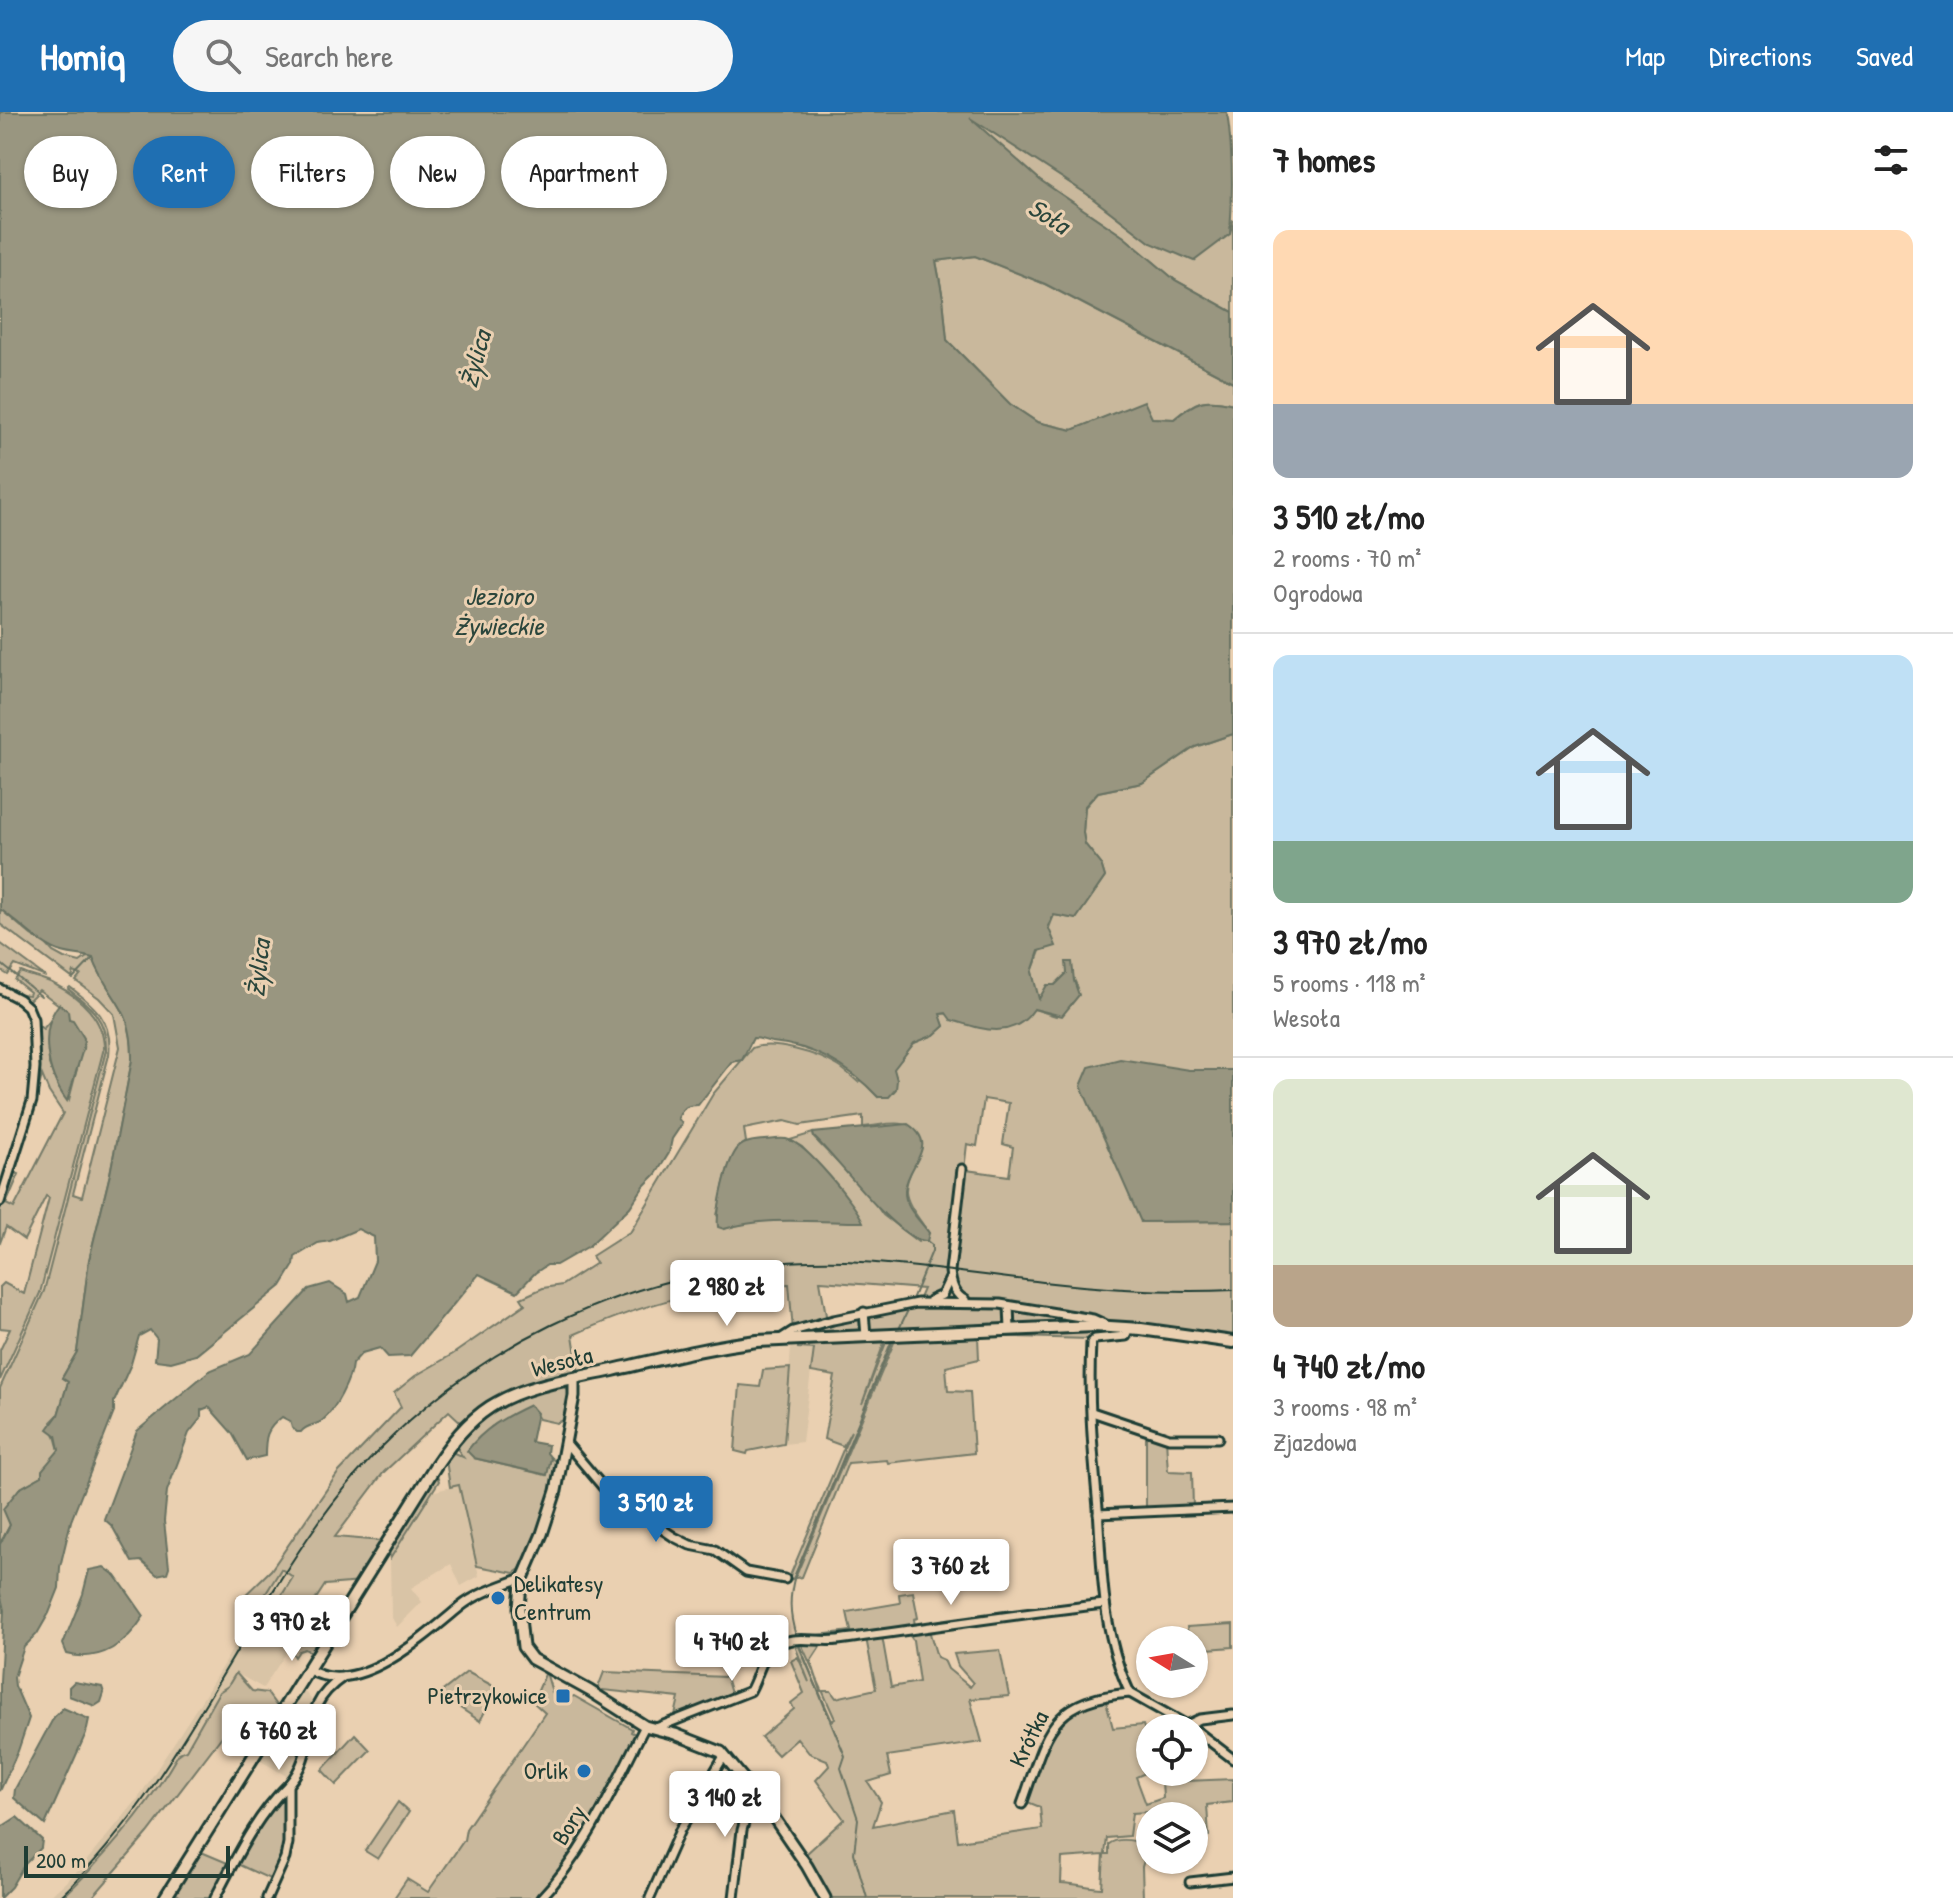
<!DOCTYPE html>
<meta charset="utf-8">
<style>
body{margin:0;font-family:"Patrick Hand",sans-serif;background:#f6f6f6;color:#222;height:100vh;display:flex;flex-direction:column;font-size:30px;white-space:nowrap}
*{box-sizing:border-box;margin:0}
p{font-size:26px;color:#767676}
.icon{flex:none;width:44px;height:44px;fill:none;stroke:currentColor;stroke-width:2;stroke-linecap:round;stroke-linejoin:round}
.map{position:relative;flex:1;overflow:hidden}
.sheet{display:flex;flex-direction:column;background:#fff;width:720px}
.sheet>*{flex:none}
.banner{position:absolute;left:24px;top:24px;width:760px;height:72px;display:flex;gap:16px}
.needle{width:52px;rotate:281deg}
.tools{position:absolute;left:1136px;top:1514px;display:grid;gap:16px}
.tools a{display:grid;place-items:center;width:72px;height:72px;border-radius:50%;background:#fff;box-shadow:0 2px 6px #0004;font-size:40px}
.scale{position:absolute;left:24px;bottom:20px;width:206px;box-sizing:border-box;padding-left:8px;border:4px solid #1f3d34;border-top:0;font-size:22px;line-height:28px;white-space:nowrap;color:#1f3d34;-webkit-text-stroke:6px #ead0b1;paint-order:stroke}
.price{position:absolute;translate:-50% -68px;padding:0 18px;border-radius:8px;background:#fff;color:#222;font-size:26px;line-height:52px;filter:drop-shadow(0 2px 4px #0008)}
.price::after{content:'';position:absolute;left:50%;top:48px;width:24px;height:18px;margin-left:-12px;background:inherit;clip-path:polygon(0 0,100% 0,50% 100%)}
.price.active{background:#1f6fb2;color:#fff}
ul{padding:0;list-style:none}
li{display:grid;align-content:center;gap:16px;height:424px;padding:0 40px}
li+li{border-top:2px solid #e0e0e0}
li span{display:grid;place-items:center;height:248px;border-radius:16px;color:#555}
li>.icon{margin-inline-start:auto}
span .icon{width:144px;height:144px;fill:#fffc;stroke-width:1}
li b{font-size:34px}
h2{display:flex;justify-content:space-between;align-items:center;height:96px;padding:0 40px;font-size:34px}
.pill{padding:0 28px;border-radius:36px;background:#fff;box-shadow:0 2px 6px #0004;font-size:28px;line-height:72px}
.pill.active{background:#1f6fb2;color:#fff}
header{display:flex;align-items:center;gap:48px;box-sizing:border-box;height:112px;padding:0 40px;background:#1f6fb2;color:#fff}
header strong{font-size:38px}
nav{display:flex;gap:44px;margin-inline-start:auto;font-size:28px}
.search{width:560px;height:72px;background:#f6f6f6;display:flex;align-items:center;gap:20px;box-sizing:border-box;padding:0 28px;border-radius:44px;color:#767676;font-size:30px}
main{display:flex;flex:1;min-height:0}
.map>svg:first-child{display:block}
</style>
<header>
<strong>Homiq</strong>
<div class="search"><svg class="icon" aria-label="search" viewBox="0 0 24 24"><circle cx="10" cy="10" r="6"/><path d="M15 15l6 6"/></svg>Search here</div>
<nav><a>Map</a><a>Directions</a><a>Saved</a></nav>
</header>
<main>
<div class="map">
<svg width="1233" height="1786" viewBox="0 0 1233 1786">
<rect width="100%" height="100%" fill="#ead0b1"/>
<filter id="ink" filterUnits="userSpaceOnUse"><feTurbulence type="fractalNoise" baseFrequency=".0125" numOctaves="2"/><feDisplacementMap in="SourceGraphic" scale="16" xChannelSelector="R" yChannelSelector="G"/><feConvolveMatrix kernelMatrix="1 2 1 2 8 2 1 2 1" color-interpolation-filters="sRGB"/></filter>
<g filter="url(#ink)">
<g fill="#d9c4a6">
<polygon points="791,1236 814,1237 802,1330 784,1332"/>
<polygon points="459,1373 479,1464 461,1474 451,1452 411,1476 422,1490 397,1515 391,1504 390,1447 432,1380"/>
<polygon points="296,1431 308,1441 267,1509 294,1529 263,1576 236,1561 139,1707 68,1786 48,1786 78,1759 137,1688 205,1583"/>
<polygon points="304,1579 311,1587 305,1627 299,1651 288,1665 261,1649"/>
</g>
<g fill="#c9b89c" stroke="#747a68" stroke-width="2" fill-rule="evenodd">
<polygon points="964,1 1087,82 1151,131 1230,122 1233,108 1233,200 1175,168 1124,125 1040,68"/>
<path d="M975,144l70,28 188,98v22c-28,-7 -37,-4 -59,15l-23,-1 -7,-16 -72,28 -35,-8 -27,-18 -63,-64 -4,-42 -7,-37z"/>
<path d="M1233,622v336h-44l-48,152 92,-1v121l-105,-14 -349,12 14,-9 -4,-47c-80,1 -144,19 -216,51l6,39 -71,24 -42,29 -17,-16 -65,61 -49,65 47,4 3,4 -23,37 -37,3 -15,23 36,1 -30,46 -11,-6 -6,2 -4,6 -18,-28 -11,-8 27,-44 -12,-8 -24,39 -14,4 -2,-13 30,-29 67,-97 63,-66 -7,-14 21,-17 38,-22 72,-50 -4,-6 22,-10 19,-3 34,-22 -4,-7 39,-25 82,-137 39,-46c21,-8 67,6 86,18 7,4 14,11 20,16l3,-3 17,18 19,-17 -4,-11 21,-26 20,-8 10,-9 -5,-12 95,-5 22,7 22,-28 -10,-22v6l-30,29 -6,-29 22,-57 22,4 29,-42 -4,-13 -16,-20 -2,-11 2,-26 13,-15 44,-9 53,-36zM984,987l25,4 -6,41 10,3 -4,29 -43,-6 -8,78 -3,2 12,-106 10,2zM863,1004v11c28,-2 47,-13 59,17 -19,50 -26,44 7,89l-11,9 -35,-27 -14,-20 -55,-57 -1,-5 -23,7 12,7 24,27 -5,47c-32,-3 -66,-2 -97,8l-7,-14c7,-23 7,-59 29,-73l-2,-13 41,-8 15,4zM820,1169h1l102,8 -6,14 -90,18z"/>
<path d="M0,797l31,26 15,9 7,8 11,6 16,4 7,-5 6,1c17,45 40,46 39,102l-22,114 -21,86 -12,92 -15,26 6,4 -10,33 -7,7 8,28 -17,26 -23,13 -13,24 4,12 -10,19v-156l44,-97 62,-241c1,-31 -15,-43 -38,-61l2,-2c25,19 43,34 39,68l-36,139 9,3 38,-150 -6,-33 -15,-16 -23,-17 5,-6 -7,-3 -2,6 -72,-54z"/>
<polygon points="0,831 46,865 15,853 8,863 0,858"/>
<path d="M21,860c11,5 25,7 35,13 25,13 48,34 48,63l-64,245 -40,87v-30l10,-21 -10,-1v-41l4,-4 20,11 25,-96 -3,-2 -22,44 -18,-13 -6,16v-33l13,-38 6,2 -13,30 8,4 49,-95 -14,-21 -7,-17 -4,17h-3l4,-66 4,3 6,-7v42l9,23 11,13 9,-35 -11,-54 -28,-21 -12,12 -6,-4 1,-4 7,1 1,-3 -15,-12z"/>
<polygon points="1075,1219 1124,1221 1090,1227 984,1224"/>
<polygon points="978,1224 979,1247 946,1255 948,1279 970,1280 974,1341 888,1351 887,1348 848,1351 802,1465 795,1466 895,1228"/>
<polygon points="885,1228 862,1292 887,1228 892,1228 802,1447 793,1467 789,1466 851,1319 843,1334 824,1327 835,1264 811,1260 814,1237 798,1236 799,1231"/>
<polygon points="790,1256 784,1332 748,1339 747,1342 735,1339 740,1273 760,1275 763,1258"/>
<path d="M563,1274l8,7 -5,26 -9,4 -18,-4 -9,-13 -39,21 -17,31 72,17 5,-17 7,5 -15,59 -23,47 -6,4 -37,-7 -18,-81 -9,2 -4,-27 6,-8 11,5 -5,-7 1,-8c35,-36 56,-44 104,-56z"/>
<polygon points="1146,1321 1166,1327 1168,1359 1192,1360 1193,1396 1146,1398"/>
<polygon points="436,1362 439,1369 390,1447 389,1435"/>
<polygon points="913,1480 918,1506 914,1507 915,1514 832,1527 819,1525 819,1523 851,1519 847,1500 900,1491 899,1482"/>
<polygon points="1233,1512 1233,1535 1194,1538 1194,1528 1188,1528 1187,1515"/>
<path d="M929,1518l8,27 7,3 4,9 22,18 3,-4 -15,-17 -4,-12 46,-4 9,46 -39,3 12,43 -95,14 4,19 -23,7 13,20 -8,24 81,-16 4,31 84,-12 -2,-22 -15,-6 30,-75 11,-14 39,-14 8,30 30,-3 7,21v25l-14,6 10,27 17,-6 -1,-16 71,-3v23l-26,3 2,31 -15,2v-22h-30v-5l-32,2 -3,23 -22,2 -2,16h4v-10c10,-8 28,-3 40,1l-7,22 1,31h-312l-26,-43 39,-36 -28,-39 13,-14 -2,-6 -18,-7 -12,-15 -19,17 -17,-18 33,-28 -3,-6 13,-10 -13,-32 7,-4 11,25 -15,-39 3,-1 35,79 3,-2 -35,-78 19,1 3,2 -11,17 10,30h10l5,7 40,-9 -10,-51 16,-2 9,51 28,-5 -6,-42 -6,-8zM1104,1743l-2,33c-14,0 -26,-5 -41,-5l1,-25z"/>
<polygon points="467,1560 497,1576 480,1609 439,1582"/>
<polygon points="546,1560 552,1580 565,1587 574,1584 632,1617 631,1620 637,1623 593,1709 564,1755 535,1786 394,1786 407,1767 428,1780 464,1728 466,1717 545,1601 533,1590"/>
<polygon points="604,1560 726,1565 732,1585 674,1608 679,1586 603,1578 602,1581 597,1578"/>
<path d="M236,1561l16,18 15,2 11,15 -20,28 1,-5 -30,-4 -81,106 -56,65h-30c45,-43 86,-91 117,-145l7,-3 33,-58 9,-6z"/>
<polygon points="355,1622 370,1638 336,1673 322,1658"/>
<polygon points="285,1680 287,1729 272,1768 235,1751 269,1697"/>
<polygon points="398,1690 409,1700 378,1747 365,1739"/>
<polygon points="199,1739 230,1752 214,1786 183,1786 173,1780"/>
</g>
<g fill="#999680" stroke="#687262" stroke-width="2">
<path d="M0,0h1227c6,40 6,82 3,122l-36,27 -43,-18 -64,-49 -117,-76 70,62 84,57 51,43 58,32v70l-188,-98 -70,-28 -39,5 7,37 4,42 63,64 27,18 35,8 72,-29 8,17 22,1c23,-19 31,-22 59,-15v330l-38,13 -53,36 -44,9 -13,14 -2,27 2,11 16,20 4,13 -29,42 -22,-4 -6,11 8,20 -17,5 -7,21 7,27 8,-14h8l12,-12 -1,-11h6l2,19 5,14 -17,21 -28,-7c-21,32 -52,20 -83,11l-5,-7 -6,1 4,12 -10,9 -20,8 -20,26 3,11 -1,9 -7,8h-11c-28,-30 -63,-51 -106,-55 -7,-1 -11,-4 -19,-4l-11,22 -10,2 -34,43c-11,0 -15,2 -20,13l4,6 -10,15 -3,14 -13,21 -12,12 -14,21 -41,39 -33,19h-9l-12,8 -18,19 -38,-18 -69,82 -22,1 -8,-9 -18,5 -10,11c-1,15 -17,46 -29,56 -7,6 -16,4 -22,12h-4l-5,-4 -2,-7 -8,-4c-16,12 -17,20 -17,39l-18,4 -15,-27 -23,-26 -8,3v8l-12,15 -22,58 -3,30 5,46 -2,6 -10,2 -16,-14 -9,1 -20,-36 -8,-7 33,-88 72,-60 41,-17 59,-65 21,-6 17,11 2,8 11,-5 15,-36 -1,-24 -16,-8 -28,12 -12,2 -23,14 -1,8 -13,21 -85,69 -25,7 -16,-2 2,-21 -7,-9 -11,6 -8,28 -17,38v10l-43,109 -11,46 -1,21 -10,25 -12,21 -13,13 -10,30 1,9 14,32 -11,33 -18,40v-110l4,-71 -4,-17v-49l10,-19 -7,-16 16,-20 23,-13v-6l17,-20 -3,-15 -8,-6 10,-14 10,-33 -6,-4 15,-26 12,-92 21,-86 22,-114c1,-56 -22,-57 -39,-102 -14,-4 -27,-3 -39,-9 -21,-10 -35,-27 -54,-40z"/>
<path d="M59,892l9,7 1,8 4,1 11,18 -1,11 -16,52c-21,-28 -28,-72 -8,-97z"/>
<polygon points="1120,947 1189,958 1233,958 1233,1109 1141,1110 1081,974 1089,955"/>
<path d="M908,1012c33,22 -1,40 -3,66 -1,18 15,30 24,43l-2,8c-29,2 -88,-81 -113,-104l-1,-4z"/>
<path d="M776,1027c5,0 9,-1 13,1 17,4 68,66 74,82 -47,1 -92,-7 -139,7l-6,-2c-2,-16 9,-69 21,-80 8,-8 26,-6 37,-8z"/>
<path d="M530,1293l7,8 -6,29 17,3 -1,8 4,5 -4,17 -73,-17 -7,-7c16,-22 39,-35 63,-46z"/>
<path d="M104,1455l12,9 28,40c-17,27 -43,47 -77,38l-4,-10 20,-50 6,-24z"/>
<polygon points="74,1570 102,1575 104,1581 101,1590 95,1594 69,1584 69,1575"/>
<polygon points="63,1596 89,1607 86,1621 45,1713 14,1686 15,1677 54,1605"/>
<polygon points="17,1705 42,1728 41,1736 24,1753 11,1775 0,1786 0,1716"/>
</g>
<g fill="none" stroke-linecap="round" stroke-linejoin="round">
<g stroke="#687262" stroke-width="2">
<polyline points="0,851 41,884"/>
<polyline points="73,867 93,846"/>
<polyline points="911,1190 932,1139 932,1133 927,1129"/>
<polyline points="898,1219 909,1196"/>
<path d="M796,1524c-7,-22 -7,-39 -1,-61l98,-235"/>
<polyline points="798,1530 845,1644 841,1656 858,1707 854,1741 867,1786"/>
</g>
<g stroke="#1f3d34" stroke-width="13">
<g id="minor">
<polyline points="0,877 19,887 28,895 33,907 35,956 32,989 0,1090"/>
<path d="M962,1057l-12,102c1,12 4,24 15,29"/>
<polyline points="931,1188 942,1183 950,1166"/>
<polyline points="1009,1194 1010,1217"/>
<polyline points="864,1200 866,1224"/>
<path d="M1128,1216l-2,8 -31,3 -4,4c-3,55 2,110 7,165 4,63 4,127 32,185l62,35"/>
<polyline points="779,1228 793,1219 833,1208 917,1191 1000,1192 1093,1207 1104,1212"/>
<polyline points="1092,1300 1169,1326 1218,1326"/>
<polyline points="566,1331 603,1375 646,1397 662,1417 674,1425 690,1433 715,1438 746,1460 785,1467"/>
<polyline points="1098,1402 1233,1396"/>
<path d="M308,1557c47,31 118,-34 152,-62 17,-14 41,-21 62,-29"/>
<polyline points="1187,1613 1200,1607 1233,1603"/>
<path d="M656,1616l94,-37c8,-13 11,-34 22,-43 20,-15 44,-5 66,-8 89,-12 177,-26 267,-36"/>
<polyline points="1194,1617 1233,1647"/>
<path d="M1022,1692c25,-69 25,-104 108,-111"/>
<polyline points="1190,1770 1233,1765"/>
<path d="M215,1786c21,-40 40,-81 73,-113"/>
<path d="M267,1786l18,-40 3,-15v-58c34,-39 6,-75 55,-108"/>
<path d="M541,1786c47,-49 73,-113 104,-172"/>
<polyline points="650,1786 680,1718 724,1644"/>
<polyline points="734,1786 742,1718 745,1708 763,1690"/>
</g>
</g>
<g stroke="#1f3d34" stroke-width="15">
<polyline id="tertiary" points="574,1267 574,1284 556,1379 542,1422 521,1471 519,1496 523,1535 532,1547 590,1579 645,1614 675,1622 721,1640 766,1694 807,1754 825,1786"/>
</g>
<g stroke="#1f3d34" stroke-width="16">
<path id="secondary" d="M165,1786l271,-433c15,-22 31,-43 54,-58 36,-23 82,-28 123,-37 48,-11 95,-23 144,-29l337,-15 47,3 92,13"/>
</g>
<use href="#minor" stroke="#ead0b1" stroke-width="7"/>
<use href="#tertiary" stroke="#ead0b1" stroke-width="9"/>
<use href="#secondary" stroke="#ead0b1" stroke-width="10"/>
<path stroke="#1f3d34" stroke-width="2" d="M59,1786c113,-108 172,-254 262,-379 121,-168 319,-264 525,-258 65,3 131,14 197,21 63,7 126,11 190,8"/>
</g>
</g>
<g fill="#1f6fb2" stroke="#ead0b1" stroke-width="3">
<circle cx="498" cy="1486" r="8"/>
<rect x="555" y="1576" width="16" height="16" rx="4"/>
<circle cx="584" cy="1659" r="8"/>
</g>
<g text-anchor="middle" stroke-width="6" stroke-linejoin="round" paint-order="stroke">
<g font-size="24" fill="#1f3d34" stroke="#ead0b1">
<text transform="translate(562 1250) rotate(-14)" y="8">Wesoła</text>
<text transform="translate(1029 1627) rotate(-64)" y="8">Krótka</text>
<text transform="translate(569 1713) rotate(-58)" y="8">Bory</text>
</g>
<g font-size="24" fill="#1f3d34" stroke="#ead0b1" text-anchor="end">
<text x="514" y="1480" text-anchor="start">Delikatesy<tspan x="514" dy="28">Centrum</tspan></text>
<text x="547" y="1592">Pietrzykowice</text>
<text x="568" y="1667">Orlik</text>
</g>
<g font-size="26" font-style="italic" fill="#2b463c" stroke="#ead0b1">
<text transform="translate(1049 104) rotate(32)" y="9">Soła</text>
<text transform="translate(475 247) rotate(-75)" y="9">Żylica</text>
<text x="499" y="493">Jezioro<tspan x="499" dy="30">Żywieckie</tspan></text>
<text transform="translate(258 856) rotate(-84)" y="9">Żylica</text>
</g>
</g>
</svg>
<div class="tools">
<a><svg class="needle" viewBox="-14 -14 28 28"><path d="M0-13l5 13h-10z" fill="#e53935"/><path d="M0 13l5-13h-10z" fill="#767676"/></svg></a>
<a><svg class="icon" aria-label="locate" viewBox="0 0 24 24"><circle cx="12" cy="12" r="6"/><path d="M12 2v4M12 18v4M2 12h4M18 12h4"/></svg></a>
<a><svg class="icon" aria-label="layers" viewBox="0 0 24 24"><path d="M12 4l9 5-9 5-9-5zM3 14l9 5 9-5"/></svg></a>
</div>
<div class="scale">200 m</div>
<b class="price" style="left:727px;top:1216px">2 980 zł</b>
<b class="price active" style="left:656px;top:1432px">3 510 zł</b>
<b class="price" style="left:951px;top:1495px">3 760 zł</b>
<b class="price" style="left:292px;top:1551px">3 970 zł</b>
<b class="price" style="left:732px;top:1571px">4 740 zł</b>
<b class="price" style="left:279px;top:1660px">6 760 zł</b>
<b class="price" style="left:725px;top:1727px">3 140 zł</b>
<div class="banner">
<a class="pill">Buy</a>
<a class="pill active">Rent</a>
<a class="pill">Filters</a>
<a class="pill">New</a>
<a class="pill">Apartment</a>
</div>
</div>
<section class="sheet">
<h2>7 homes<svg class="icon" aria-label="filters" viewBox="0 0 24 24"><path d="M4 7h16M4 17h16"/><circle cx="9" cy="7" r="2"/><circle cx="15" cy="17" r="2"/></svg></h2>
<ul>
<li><span style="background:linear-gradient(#ffd9b3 70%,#9aa5b1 0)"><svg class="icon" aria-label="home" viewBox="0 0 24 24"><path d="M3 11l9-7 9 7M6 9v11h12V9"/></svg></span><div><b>3 510 zł/mo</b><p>2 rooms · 70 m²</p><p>Ogrodowa</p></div></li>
<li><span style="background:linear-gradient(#bfe0f5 75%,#7fa58c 0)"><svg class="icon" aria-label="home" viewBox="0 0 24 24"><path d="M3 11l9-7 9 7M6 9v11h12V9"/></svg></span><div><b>3 970 zł/mo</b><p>5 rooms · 118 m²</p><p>Wesoła</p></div></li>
<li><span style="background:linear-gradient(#dfe7d0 75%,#b9a48a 0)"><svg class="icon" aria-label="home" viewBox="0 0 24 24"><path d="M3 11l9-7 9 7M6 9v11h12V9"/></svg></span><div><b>4 740 zł/mo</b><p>3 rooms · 98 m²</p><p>Zjazdowa</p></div></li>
</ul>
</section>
</main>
